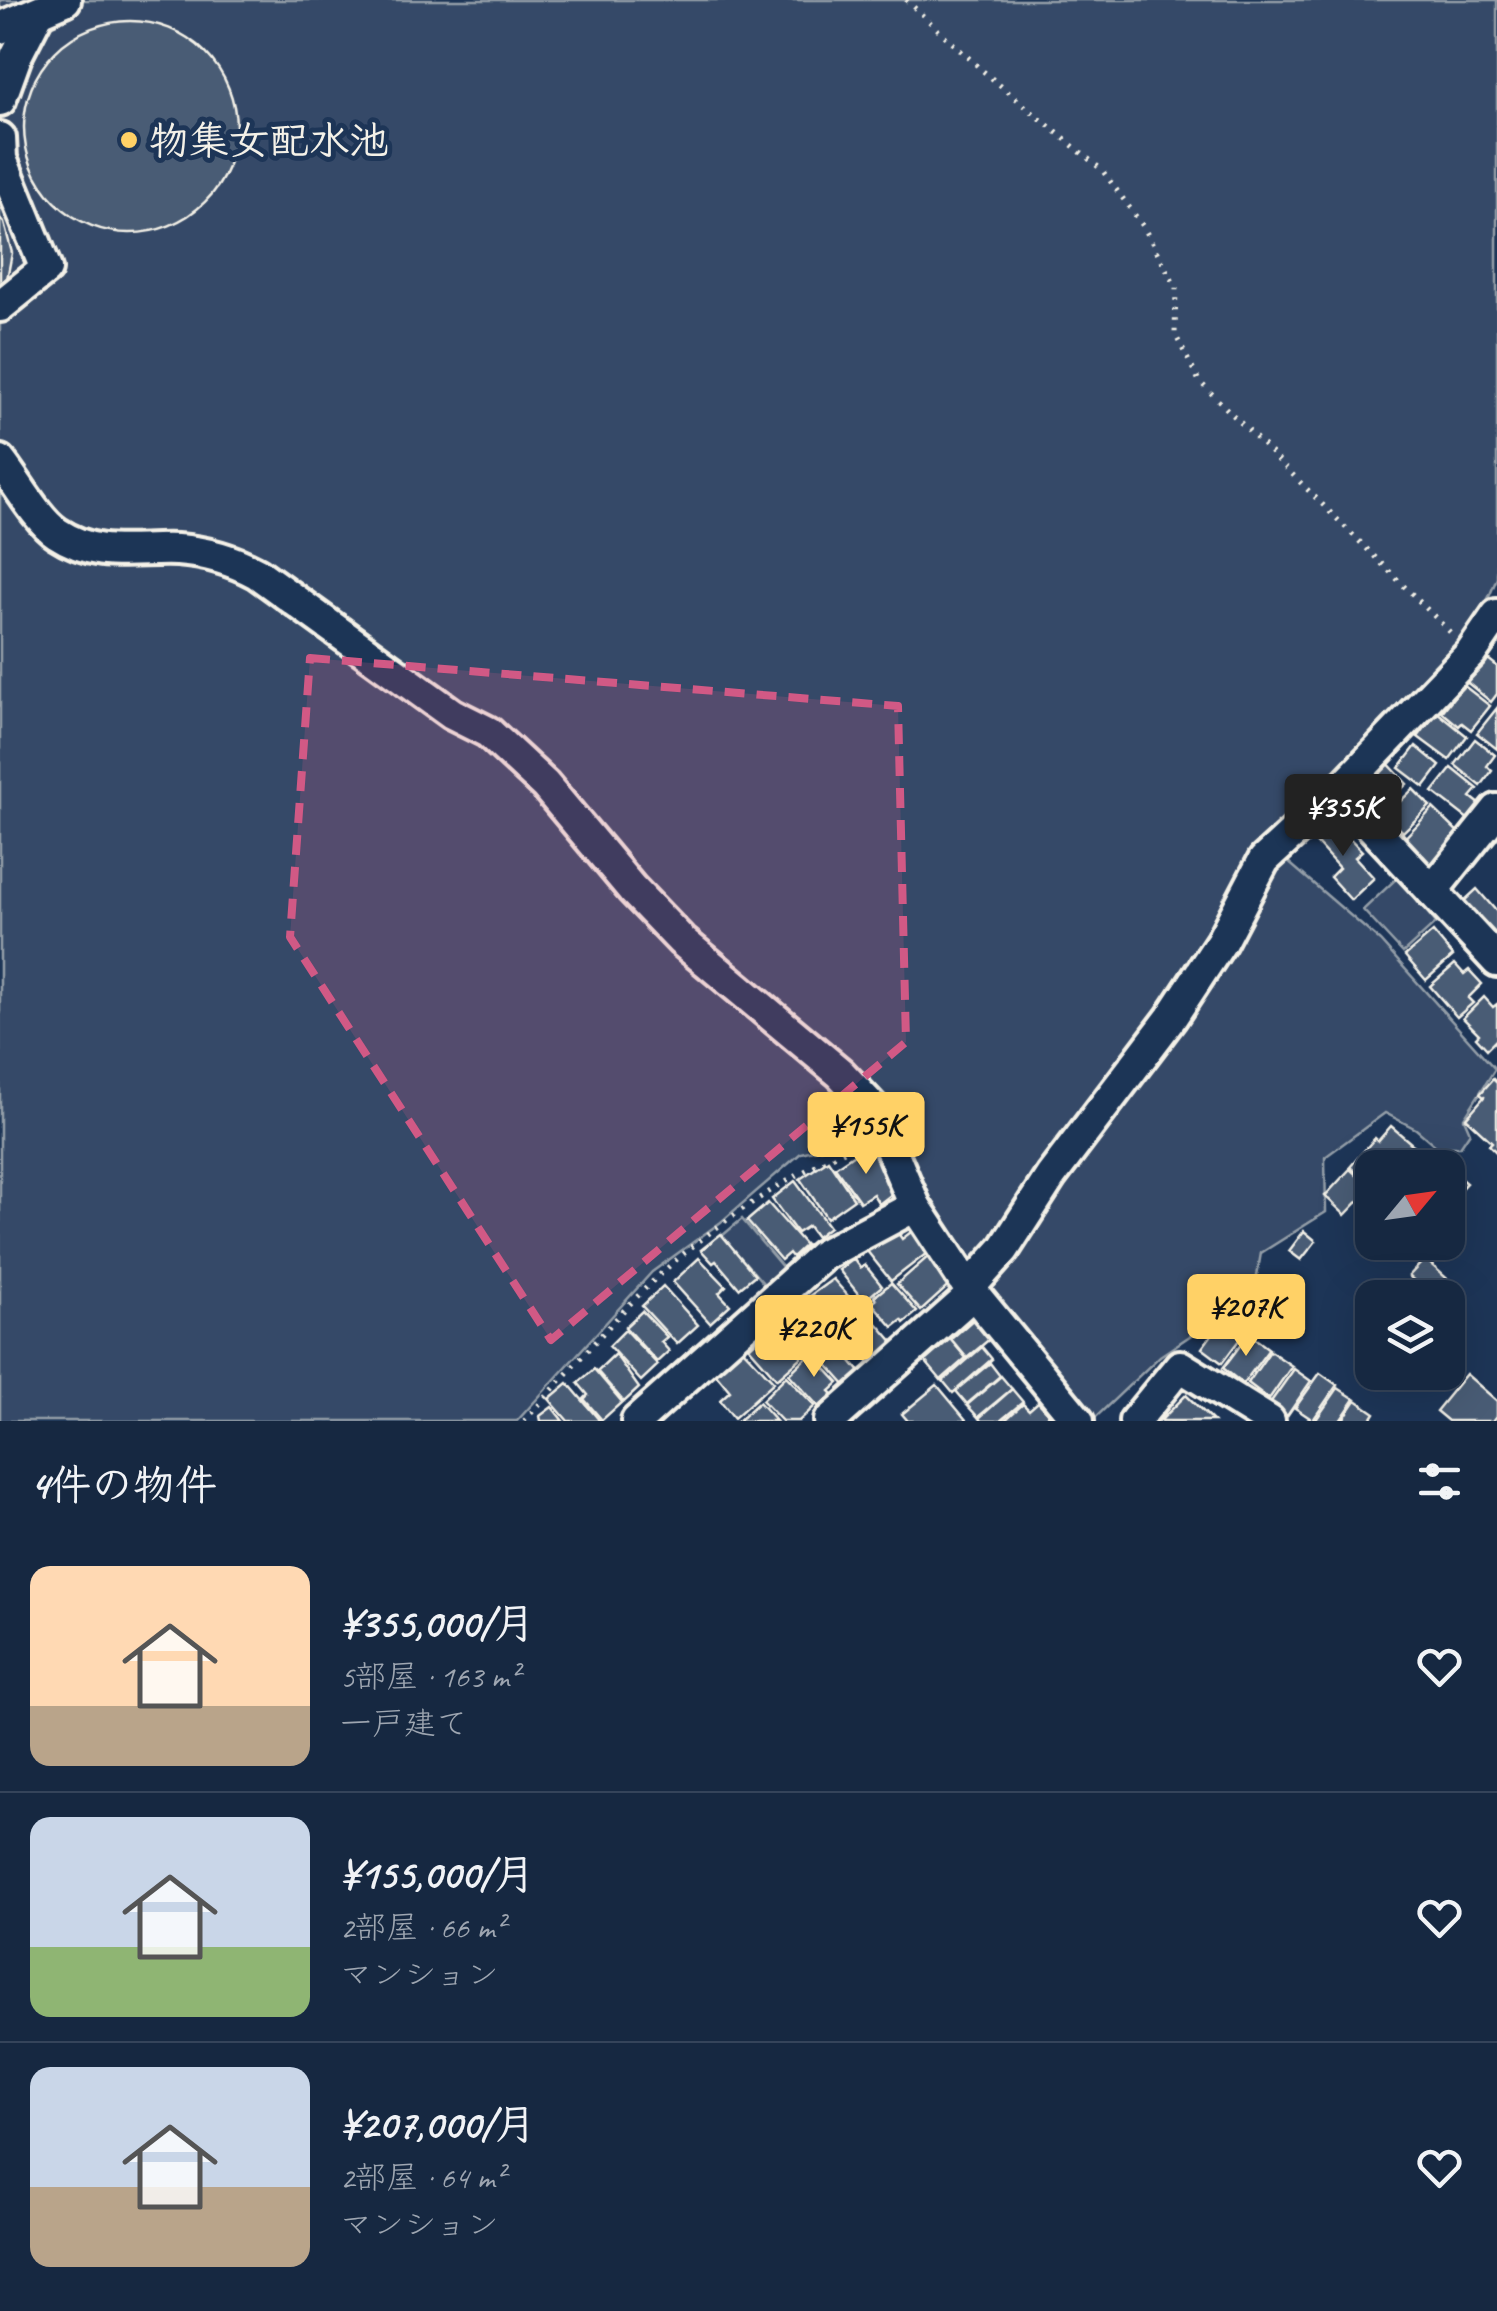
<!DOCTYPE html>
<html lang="ja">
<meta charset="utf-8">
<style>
body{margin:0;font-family:Caveat,"Klee One",sans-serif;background:#1f3048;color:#f1f3f6;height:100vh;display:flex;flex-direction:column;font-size:38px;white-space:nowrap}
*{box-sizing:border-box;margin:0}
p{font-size:32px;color:#9ea6b1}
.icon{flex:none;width:55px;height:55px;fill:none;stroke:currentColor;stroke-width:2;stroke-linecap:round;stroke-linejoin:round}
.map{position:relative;height:1421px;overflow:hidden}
.drawer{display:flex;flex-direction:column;background:#162841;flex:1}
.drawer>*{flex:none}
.needle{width:65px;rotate:61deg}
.controls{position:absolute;left:1355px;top:1150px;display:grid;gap:20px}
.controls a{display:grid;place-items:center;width:110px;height:110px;border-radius:20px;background:#162841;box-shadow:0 10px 40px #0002,0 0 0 2px #35445a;font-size:50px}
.price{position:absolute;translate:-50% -85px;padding:0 22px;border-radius:10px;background:#ffd166;color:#111;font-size:32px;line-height:65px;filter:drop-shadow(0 2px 5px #0008)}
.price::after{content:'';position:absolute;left:50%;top:60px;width:30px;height:22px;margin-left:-15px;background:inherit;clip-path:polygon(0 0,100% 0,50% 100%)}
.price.active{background:#222;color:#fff}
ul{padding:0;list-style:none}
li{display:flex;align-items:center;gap:30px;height:250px;padding:0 30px}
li+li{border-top:2px solid #35445a}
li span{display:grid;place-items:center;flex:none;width:280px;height:200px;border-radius:20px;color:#555}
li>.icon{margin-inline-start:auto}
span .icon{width:120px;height:120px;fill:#fffc;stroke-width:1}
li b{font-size:42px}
h2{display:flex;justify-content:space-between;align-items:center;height:120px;padding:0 30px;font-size:42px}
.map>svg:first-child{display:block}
</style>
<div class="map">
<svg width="1497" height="1421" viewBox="0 0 1497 1421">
<rect width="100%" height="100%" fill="#1d3557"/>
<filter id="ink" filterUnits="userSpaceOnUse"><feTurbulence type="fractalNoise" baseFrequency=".01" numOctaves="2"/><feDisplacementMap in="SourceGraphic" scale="20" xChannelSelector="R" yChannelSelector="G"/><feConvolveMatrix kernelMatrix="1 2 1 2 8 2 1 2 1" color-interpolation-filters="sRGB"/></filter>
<g filter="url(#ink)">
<g fill="#354a67" stroke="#949ea8" stroke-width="2.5">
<path d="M0,0h1497v578c-30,81 -97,121 -147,185 -24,30 -42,66 -63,98l93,80 115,128 -31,49 6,14 -10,15h-23l-21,-18 -31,-16 -60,44 1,55 -65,41 -7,40 -94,63 -67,64 -171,-222 -42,-64 -79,19 -80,69 -69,50 -135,149h-517z"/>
<polygon points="1398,877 1436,923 1403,953 1363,910"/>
<polygon points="742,1219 783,1268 764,1284 722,1236"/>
</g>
<g fill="#485b74" stroke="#f4f1e8" stroke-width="2.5">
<circle cx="130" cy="127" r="106"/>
<polygon points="0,218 4,223 12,253 7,279 0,290"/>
<polygon points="1483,655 1497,666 1497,694 1491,702 1464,680"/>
<polygon points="1463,685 1490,706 1471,730 1462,723 1459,726 1442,712"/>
<polygon points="1497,708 1497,749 1477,733"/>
<polygon points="1437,712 1467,736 1449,760 1418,737"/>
<polygon points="1475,739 1495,755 1487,766 1492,771 1481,786 1455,765"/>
<polygon points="1416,746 1440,766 1424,787 1399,768"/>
<polygon points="1384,759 1407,784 1376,813 1361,797 1368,791 1360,783"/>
<polygon points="1452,768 1478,789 1471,797 1481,805 1469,820 1433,792"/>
<polygon points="1413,789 1430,806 1403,832 1386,815"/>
<polygon points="1433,808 1462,836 1430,871 1400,843"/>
<polygon points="1331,819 1362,851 1355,857 1374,878 1351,900 1330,877 1339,868 1311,837"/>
<polygon points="1477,889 1497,912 1497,945 1461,913 1469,906 1464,901"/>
<polygon points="1433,932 1453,956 1426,980 1405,956"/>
<polygon points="1455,964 1464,974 1469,970 1482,984 1468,998 1473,1003 1457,1017 1430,986"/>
<polygon points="1484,997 1493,1007 1497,1004 1497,1039 1487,1049 1476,1037 1479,1034 1463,1018"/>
<polygon points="1493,1079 1497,1083 1497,1153 1489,1145 1492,1142 1466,1118 1484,1097 1480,1094"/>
<polygon points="1391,1126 1426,1156 1429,1151 1447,1168 1414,1168 1418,1163 1405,1151 1392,1164 1396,1168 1372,1168 1370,1184 1350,1167 1375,1138 1378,1141"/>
<polygon points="863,1148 868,1155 873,1152 894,1187 892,1194 879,1204 873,1194 860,1202 835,1167"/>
<polygon points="828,1160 854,1199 827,1218 800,1179"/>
<polygon points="1448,1168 1466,1183 1453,1197 1462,1206 1448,1222"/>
<polygon points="1350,1169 1371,1188 1345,1215 1325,1196"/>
<polygon points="795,1181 829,1227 816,1237 808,1226 797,1233 772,1199"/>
<polygon points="768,1203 805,1245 792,1257 789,1253 781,1260 747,1221"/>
<polygon points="915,1229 931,1250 891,1281 867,1251 896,1230 902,1239"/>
<polygon points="1304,1231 1316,1241 1301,1260 1289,1251"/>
<polygon points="721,1234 755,1275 739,1288 716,1261 713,1263 701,1250"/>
<polygon points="1395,1242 1430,1242 1415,1260"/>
<polygon points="930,1255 953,1282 921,1311 897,1284"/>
<polygon points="699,1258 726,1286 719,1293 730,1305 710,1323 673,1282"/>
<polygon points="854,1259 861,1268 865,1265 882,1286 864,1301 839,1270"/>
<polygon points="1425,1259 1452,1283 1439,1298 1432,1298 1409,1276"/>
<polygon points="833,1279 856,1305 829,1329 813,1311 817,1307 808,1297"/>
<polygon points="891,1283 917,1312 904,1323 902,1320 893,1327 872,1303 876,1300 874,1297"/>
<polygon points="663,1286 698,1325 677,1344 642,1306"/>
<polygon points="798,1300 827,1332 805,1352 776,1320"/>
<polygon points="862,1306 895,1344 871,1365 838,1327"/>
<polygon points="642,1311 667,1337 661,1342 669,1351 657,1362 625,1327"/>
<polygon points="976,1317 992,1337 967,1358 951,1339"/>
<polygon points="1225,1317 1245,1332 1222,1363 1202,1348"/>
<polygon points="773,1325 802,1357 777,1379 749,1347"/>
<polygon points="625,1330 658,1365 641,1381 609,1346"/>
<polygon points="832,1334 854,1358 851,1361 861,1373 847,1387 814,1350"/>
<polygon points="1249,1334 1269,1349 1243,1384 1223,1368"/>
<polygon points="950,1339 966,1358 941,1380 925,1361"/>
<polygon points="982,1347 992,1359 953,1393 943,1381"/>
<polygon points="742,1348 774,1382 734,1418 720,1400 730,1391 711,1368"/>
<polygon points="1270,1351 1292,1366 1269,1399 1248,1383"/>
<polygon points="811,1353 839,1383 830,1391 833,1394 819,1407 789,1374"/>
<polygon points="615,1354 639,1388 624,1402 597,1371"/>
<polygon points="990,1363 1000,1376 967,1404 956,1391"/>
<polygon points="594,1369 622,1402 602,1420 584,1399 588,1395 578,1383"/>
<polygon points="1294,1369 1311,1381 1287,1416 1270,1403"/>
<polygon points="1320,1373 1337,1385 1313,1420 1295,1408"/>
<polygon points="1466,1374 1497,1401 1497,1416 1493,1421 1448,1421 1436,1411"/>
<polygon points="786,1376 815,1406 799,1421 782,1421 762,1400"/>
<polygon points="1001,1376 1012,1389 978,1417 967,1405"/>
<polygon points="568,1383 600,1421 568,1421 549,1399"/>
<polygon points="937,1385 967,1421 908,1421 902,1414"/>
<polygon points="1338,1388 1355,1399 1340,1421 1315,1421"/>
<polygon points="1012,1389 1023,1402 1000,1421 981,1421 979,1418"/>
<polygon points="1186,1395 1213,1421 1160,1421"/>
<polygon points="1356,1400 1375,1413 1370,1421 1342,1421"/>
<polygon points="759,1402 776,1421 738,1421"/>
<polygon points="1038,1402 1049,1414 1041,1421 1004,1421 1023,1404 1029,1410"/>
<polygon points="552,1407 563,1421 541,1421 540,1416"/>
</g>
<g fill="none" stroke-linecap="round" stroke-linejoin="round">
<g stroke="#f4f1e8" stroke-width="38">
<g id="minor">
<polyline points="0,28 65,0"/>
<polyline points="0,100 16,56 38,13"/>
<polyline points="0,138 1,159 46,269 0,306"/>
<path d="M0,461c16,20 37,59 57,72 41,27 77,15 120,17 30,2 54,9 80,23l195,141 36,18 57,53 87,104 50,52 158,132 34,36 41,97 54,82 109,133"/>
<polyline points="1339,791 1497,961"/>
<polyline points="1432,891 1497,810"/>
<polyline points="969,1288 1004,1249 1051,1176 1171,1018 1221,942 1264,860 1339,791 1471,653 1497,615"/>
<polyline points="637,1421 823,1255 915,1206"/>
<polyline points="830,1421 974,1293"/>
<polyline points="1135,1421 1180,1366 1269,1421"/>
</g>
</g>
<g stroke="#f4f1e8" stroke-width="5" stroke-dasharray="2.5 8" stroke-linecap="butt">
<polyline points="906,0 983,71 1102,170 1143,226 1176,287 1175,334 1199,381 1451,633"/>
<path d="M524,1421c43,-46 84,-97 130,-141 60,-56 128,-101 203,-135"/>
</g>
<use href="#minor" stroke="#1d3557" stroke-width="30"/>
</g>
</g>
<path fill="#d15985" fill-opacity="0.2" stroke="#d15985" stroke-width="8" stroke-dasharray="20 12" stroke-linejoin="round" d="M310,658l588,48 8,336 -355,298 -261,-403z"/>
<circle fill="#ffd166" stroke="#1d3557" stroke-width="4" cx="129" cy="140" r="10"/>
<g text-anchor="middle" stroke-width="10" stroke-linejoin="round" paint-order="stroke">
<g font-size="40" font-weight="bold" fill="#f4f1e8" stroke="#1d3557" text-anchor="start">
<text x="149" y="154">物集女配水池</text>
</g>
</g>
</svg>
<div class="controls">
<a><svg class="needle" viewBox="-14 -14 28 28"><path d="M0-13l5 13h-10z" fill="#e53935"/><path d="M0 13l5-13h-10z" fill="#9ea6b1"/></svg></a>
<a><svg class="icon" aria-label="layers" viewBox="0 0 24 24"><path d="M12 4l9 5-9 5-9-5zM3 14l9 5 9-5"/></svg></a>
</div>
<b class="price active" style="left:1343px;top:859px">¥355K</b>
<b class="price" style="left:866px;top:1177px">¥155K</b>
<b class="price" style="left:1246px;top:1359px">¥207K</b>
<b class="price" style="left:814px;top:1380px">¥220K</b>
</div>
<section class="drawer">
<h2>4件の物件<svg class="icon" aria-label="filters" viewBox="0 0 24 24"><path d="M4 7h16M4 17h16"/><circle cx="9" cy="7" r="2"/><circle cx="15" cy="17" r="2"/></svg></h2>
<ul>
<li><span style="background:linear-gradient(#ffd9b3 70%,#b9a48a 0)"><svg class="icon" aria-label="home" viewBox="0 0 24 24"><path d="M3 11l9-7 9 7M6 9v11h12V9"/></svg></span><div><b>¥355,000/月</b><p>5部屋 · 163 m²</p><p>一戸建て</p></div><svg class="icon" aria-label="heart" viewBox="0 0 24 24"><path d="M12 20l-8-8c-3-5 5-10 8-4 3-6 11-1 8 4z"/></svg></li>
<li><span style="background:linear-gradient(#c9d6e8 65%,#8fb573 0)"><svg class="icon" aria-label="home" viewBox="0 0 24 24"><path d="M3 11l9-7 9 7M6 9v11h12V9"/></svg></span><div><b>¥155,000/月</b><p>2部屋 · 66 m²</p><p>マンション</p></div><svg class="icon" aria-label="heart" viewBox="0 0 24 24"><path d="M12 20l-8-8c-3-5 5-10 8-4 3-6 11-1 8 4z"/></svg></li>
<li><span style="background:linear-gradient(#c9d6e8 60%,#b9a48a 0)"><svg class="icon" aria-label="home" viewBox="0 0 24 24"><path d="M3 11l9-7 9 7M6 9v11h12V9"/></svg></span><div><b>¥207,000/月</b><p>2部屋 · 64 m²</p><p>マンション</p></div><svg class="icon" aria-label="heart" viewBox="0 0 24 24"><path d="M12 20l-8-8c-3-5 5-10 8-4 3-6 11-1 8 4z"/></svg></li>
</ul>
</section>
